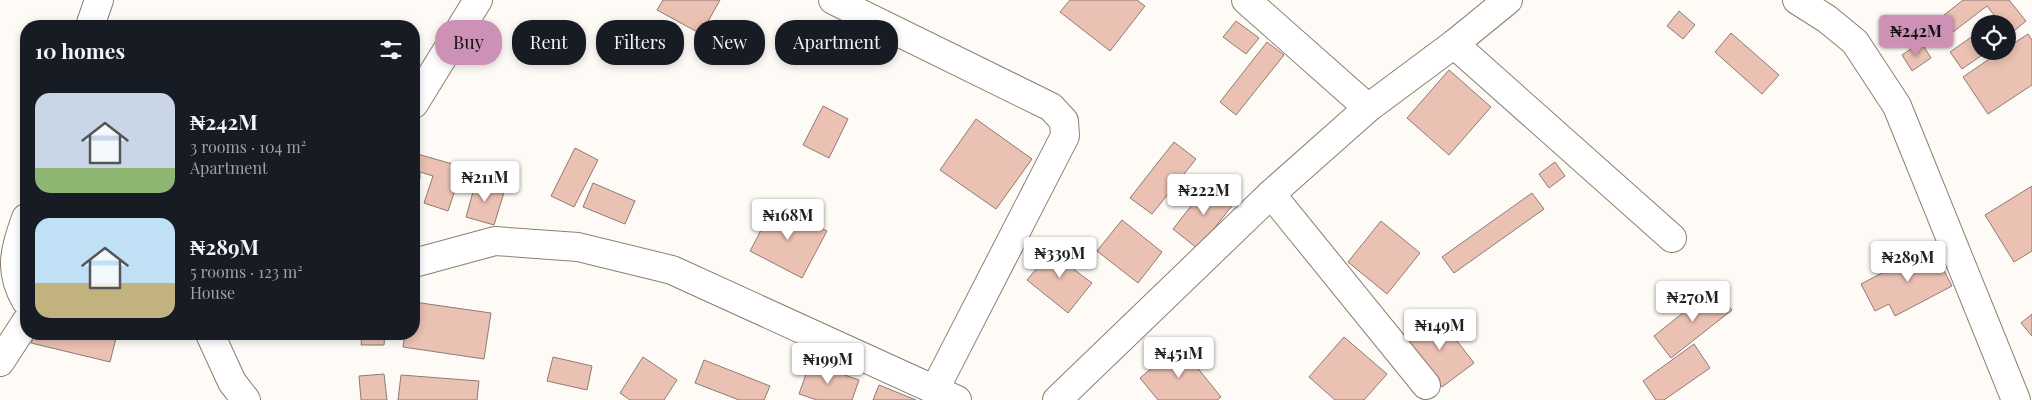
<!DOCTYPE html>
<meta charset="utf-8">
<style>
body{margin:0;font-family:"Playfair Display",serif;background:#20242c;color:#f1f3f6;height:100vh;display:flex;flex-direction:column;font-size:19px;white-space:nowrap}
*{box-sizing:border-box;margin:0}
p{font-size:16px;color:#9ea1a6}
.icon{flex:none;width:28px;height:28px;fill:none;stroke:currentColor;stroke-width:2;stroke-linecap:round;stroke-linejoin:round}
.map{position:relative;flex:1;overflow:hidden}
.sheet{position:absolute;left:20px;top:20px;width:400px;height:320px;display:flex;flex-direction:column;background:#171b24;border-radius:20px;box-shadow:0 2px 8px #0003}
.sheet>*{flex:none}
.banner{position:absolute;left:435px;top:20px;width:475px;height:45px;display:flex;gap:10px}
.tools{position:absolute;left:1971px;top:15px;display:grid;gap:10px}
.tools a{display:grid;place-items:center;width:45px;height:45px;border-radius:50%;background:#171b24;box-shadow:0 2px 8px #0003;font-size:25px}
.price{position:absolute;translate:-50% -42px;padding:0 11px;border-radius:5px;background:#fff;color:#222;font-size:16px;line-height:32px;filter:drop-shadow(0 1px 2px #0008)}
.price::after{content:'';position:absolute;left:50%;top:30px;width:15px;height:11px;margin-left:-8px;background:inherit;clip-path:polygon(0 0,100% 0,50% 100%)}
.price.on{background:#cd91b6;color:#111}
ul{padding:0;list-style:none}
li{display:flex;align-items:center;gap:15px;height:125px;padding:0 15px}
li span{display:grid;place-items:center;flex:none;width:140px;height:100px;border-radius:15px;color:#555}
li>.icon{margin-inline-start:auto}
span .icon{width:60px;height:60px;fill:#fffc;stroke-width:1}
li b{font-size:21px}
h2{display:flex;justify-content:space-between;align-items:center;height:60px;padding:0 15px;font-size:21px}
.pill{padding:0 18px;border-radius:20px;background:#171b24;box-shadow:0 2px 8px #0003;font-size:18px;line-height:45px}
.pill.on{background:#cd91b6;color:#111}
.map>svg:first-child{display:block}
</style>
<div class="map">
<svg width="2032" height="400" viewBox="0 0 2032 400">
<rect width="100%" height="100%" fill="#fefbf7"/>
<g fill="#eac1b2" stroke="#8f7b75">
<polygon points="663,0 720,0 701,34 657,10"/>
<polygon points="1070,0 1137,0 1145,6 1110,51 1060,12"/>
<polygon points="1963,0 2009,0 2026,21 2009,35 2008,24 2001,24 1987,6 1945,38 1934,23"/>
<polygon points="1679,11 1695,25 1683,39 1667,26"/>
<polygon points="1236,21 1259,38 1246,54 1223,37"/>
<polygon points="1980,31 1980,51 1988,51 1962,69 1950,52"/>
<polygon points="1731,33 1779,75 1762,94 1715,52"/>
<polygon points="2028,34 2032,40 2032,85 1988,114 1963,77 2001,51 2008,51 2008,47"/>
<polygon points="1267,42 1284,55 1236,115 1220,102"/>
<polygon points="1921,42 1931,58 1912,71 1902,55"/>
<polygon points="1449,70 1491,107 1449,155 1407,118"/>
<polygon points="823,106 848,119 829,158 803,145"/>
<polygon points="976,119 1032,159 996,209 940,170"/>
<polygon points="1174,142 1196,159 1152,214 1130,198"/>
<polygon points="575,148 598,160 574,207 551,196"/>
<polygon points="414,153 463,167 448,211 424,203 433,176 420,172 420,179 414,186"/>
<polygon points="1555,162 1565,176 1549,188 1539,174"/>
<polygon points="476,181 505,189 494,225 466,217"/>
<polygon points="1210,182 1235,202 1198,249 1173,229"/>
<polygon points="593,183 635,201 625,224 583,207"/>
<polygon points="2032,186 2032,251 2014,262 1985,215"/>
<polygon points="1532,193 1544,209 1454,273 1442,257"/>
<polygon points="775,204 827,231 802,278 750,251"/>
<polygon points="1122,220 1162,252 1138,283 1097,251"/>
<polygon points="1381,221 1420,253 1387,294 1348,262"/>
<polygon points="1058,243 1079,259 1072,268 1092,283 1068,313 1027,280"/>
<polygon points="1932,247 1952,286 1895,316 1889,304 1875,311 1861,284"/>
<polygon points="1714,288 1732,310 1671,358 1654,336"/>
<polygon points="414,302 491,313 484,359 403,347 405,334 414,334"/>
<polygon points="2032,314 2032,336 2021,323"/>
<polygon points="1437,315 1474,363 1442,387 1406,339"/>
<polygon points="36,334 117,334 110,362 31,343"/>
<polygon points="362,334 385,334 384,345 361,345"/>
<polygon points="1344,337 1387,374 1364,400 1335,400 1309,377"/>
<polygon points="1694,344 1710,368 1664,400 1656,400 1643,381"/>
<polygon points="1179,345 1221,397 1217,400 1158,400 1140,378"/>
<polygon points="553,357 592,366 587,390 547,381"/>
<polygon points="643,357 677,380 664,400 630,400 620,393"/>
<polygon points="704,360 770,386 764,400 739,400 695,383"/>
<polygon points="810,363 859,380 852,400 817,400 799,394"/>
<polygon points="384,374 387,400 361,400 359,376"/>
<polygon points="401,375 479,381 477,400 398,400"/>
<polygon points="879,385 916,400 873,400"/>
</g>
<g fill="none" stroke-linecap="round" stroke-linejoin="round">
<g stroke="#8c7f70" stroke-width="30">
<g id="minor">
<polyline points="833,0 1051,107 1064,121 1065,136 935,389"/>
<polyline points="1246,0 1368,108"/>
<polyline points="1797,0 1827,19 1855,42 1897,106 2016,400"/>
<polyline points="90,26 99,0"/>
<polyline points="1454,44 1672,238"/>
<polyline points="414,104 478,0"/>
<polyline points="1271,194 1426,385"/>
<path d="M26,218c-11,32 -18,52 0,83"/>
<polyline points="414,263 495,241 578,247 672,270 957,400"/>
<polyline points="210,334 232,382 246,400"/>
<polyline points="0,362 26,322"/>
<polyline points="1057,400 1271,194 1368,108 1454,44 1508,0"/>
</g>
</g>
<use href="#minor" stroke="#fff" stroke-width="28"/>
</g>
</svg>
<div class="tools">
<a><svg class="icon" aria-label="locate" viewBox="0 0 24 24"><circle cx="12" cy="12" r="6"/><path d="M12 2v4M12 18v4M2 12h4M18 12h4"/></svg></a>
</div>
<b class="price on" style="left:1916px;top:57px">₦242M</b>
<b class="price" style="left:485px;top:203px">₦211M</b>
<b class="price" style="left:1204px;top:216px">₦222M</b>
<b class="price" style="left:788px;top:241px">₦168M</b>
<b class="price" style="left:1060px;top:279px">₦339M</b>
<b class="price" style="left:1908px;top:283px">₦289M</b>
<b class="price" style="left:1693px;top:323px">₦270M</b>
<b class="price" style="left:1440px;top:351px">₦149M</b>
<b class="price" style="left:1179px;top:379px">₦451M</b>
<b class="price" style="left:828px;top:385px">₦199M</b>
<div class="banner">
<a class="pill on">Buy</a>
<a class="pill">Rent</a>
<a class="pill">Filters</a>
<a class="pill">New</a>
<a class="pill">Apartment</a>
</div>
<section class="sheet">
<h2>10 homes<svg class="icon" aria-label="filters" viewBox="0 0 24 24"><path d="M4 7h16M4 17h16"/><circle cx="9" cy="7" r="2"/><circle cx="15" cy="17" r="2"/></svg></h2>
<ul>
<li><span style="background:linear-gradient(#c9d6e8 75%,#8fb573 0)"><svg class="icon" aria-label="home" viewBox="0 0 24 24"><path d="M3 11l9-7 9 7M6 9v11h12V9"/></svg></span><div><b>₦242M</b><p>3 rooms · 104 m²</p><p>Apartment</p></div></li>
<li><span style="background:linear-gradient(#bfe0f5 65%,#c2b280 0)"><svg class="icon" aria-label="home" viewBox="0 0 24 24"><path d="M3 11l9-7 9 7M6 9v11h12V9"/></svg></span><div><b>₦289M</b><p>5 rooms · 123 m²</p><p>House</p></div></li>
</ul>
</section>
</div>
